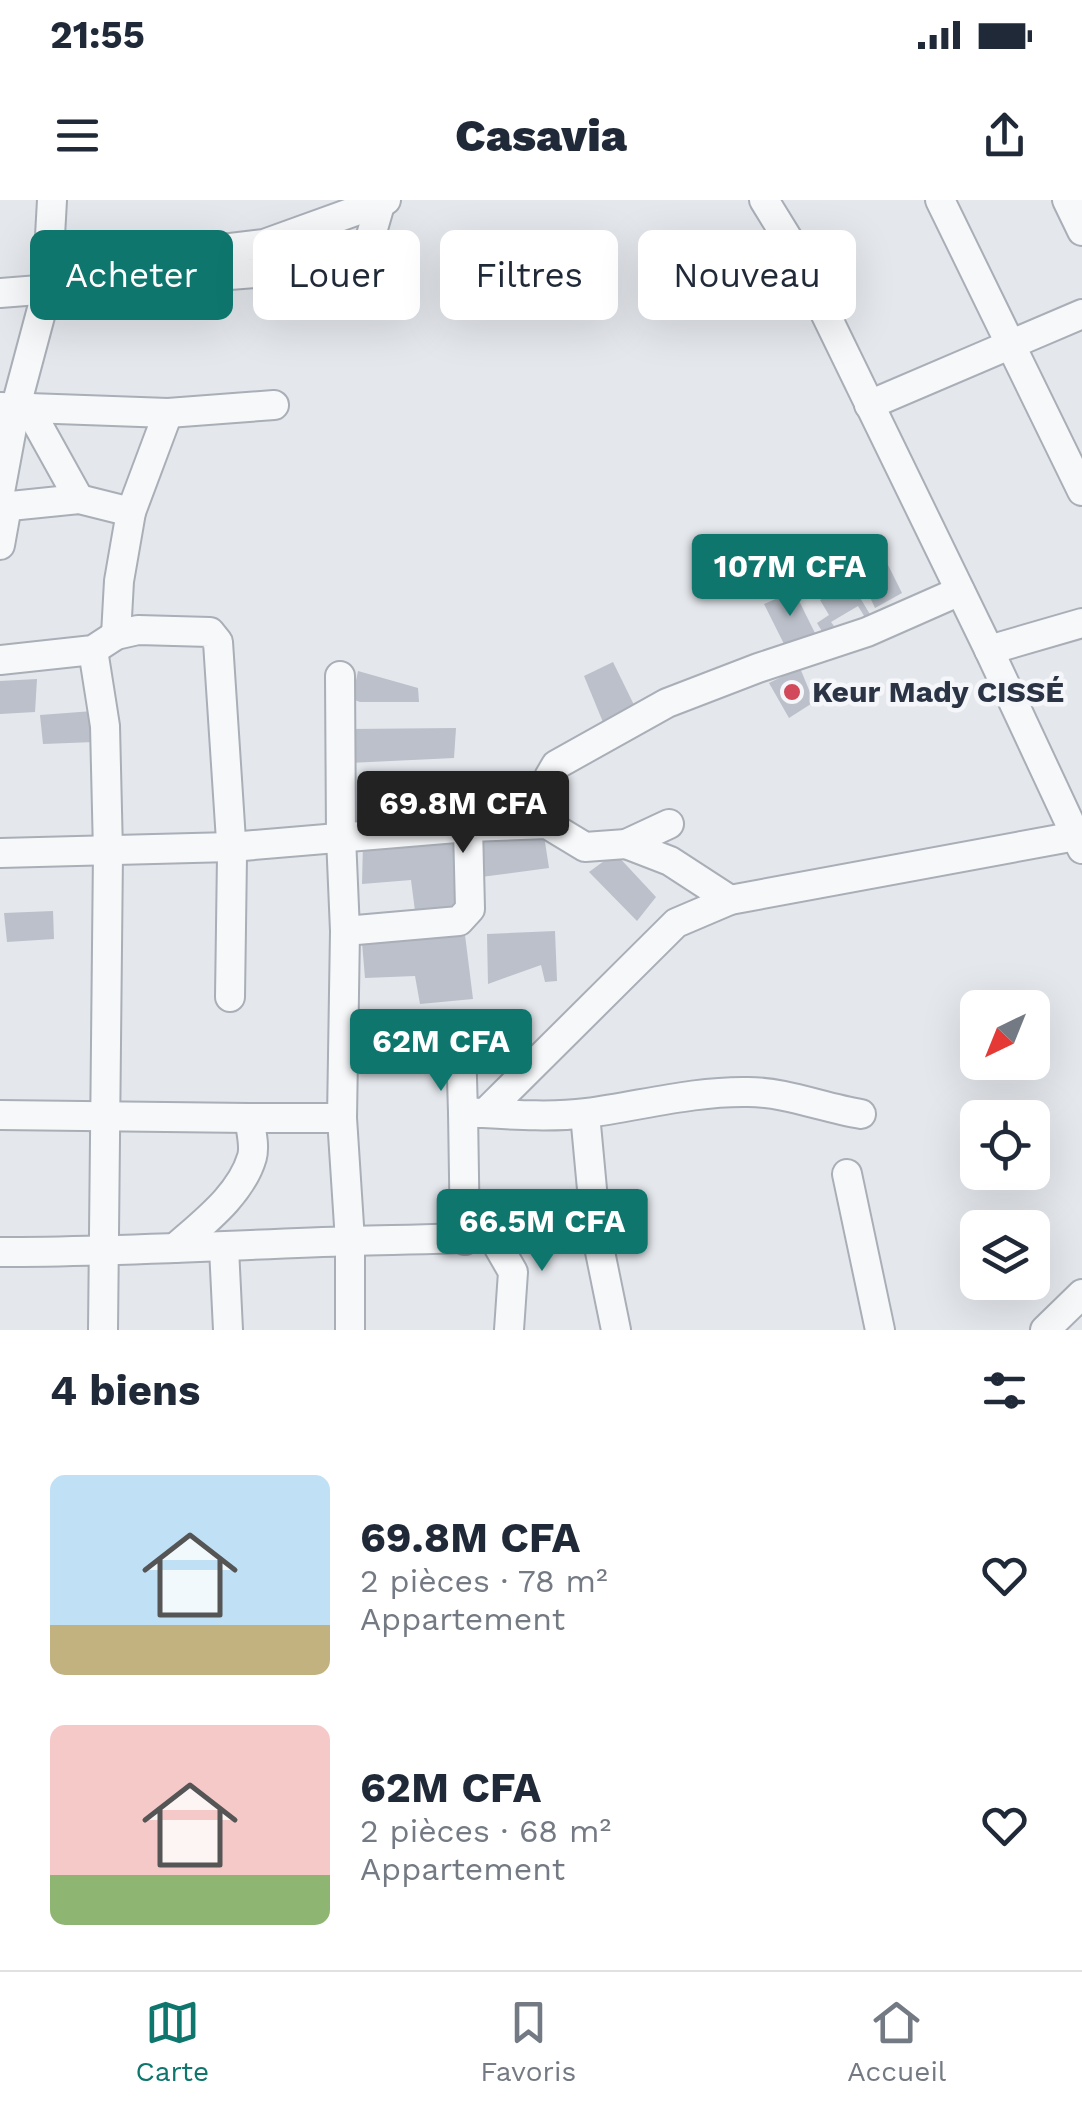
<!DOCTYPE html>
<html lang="fr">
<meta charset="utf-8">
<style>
body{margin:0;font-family:"Work Sans",sans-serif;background:#f2f2f3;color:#1f2937;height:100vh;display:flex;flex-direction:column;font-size:38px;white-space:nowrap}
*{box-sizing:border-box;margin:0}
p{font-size:32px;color:#747a83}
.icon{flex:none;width:55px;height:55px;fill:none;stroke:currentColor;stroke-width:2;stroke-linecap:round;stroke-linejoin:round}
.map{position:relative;height:1130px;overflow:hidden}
.side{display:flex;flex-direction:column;background:#fff;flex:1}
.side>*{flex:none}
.top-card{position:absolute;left:30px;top:30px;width:1022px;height:90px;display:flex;gap:20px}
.needle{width:65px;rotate:223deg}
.fabs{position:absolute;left:960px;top:790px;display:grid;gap:20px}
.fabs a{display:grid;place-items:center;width:90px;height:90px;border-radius:15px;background:#fff;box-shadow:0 10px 40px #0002;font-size:50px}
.price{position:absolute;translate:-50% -85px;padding:0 22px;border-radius:10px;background:#0f766e;color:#fff;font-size:32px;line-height:65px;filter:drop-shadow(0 2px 5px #0008)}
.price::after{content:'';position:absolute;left:50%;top:60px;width:30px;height:22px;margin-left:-15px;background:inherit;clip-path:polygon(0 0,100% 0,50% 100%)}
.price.current{background:#222;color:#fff}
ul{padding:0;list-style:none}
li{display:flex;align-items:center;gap:30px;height:250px;padding:0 50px}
li span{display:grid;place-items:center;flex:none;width:280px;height:200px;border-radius:15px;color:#555}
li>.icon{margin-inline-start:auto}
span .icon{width:120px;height:120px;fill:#fffc;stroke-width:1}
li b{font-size:42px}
h2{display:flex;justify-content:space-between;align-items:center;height:120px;padding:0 50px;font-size:42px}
.tag{padding:0 35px;border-radius:15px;background:#fff;box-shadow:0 10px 40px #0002;font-size:35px;line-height:90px}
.tag.current{background:#0f766e;color:#fff}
.status{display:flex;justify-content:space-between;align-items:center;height:70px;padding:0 50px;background:#fff;direction:ltr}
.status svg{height:28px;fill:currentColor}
header{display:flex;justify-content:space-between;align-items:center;height:130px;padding:0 50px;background:#fff;font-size:45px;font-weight:800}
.tab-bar{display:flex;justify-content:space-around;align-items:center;height:140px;border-top:2px solid #e0e1e3;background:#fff;font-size:28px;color:#747a83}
.tab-bar a{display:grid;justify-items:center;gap:5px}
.tab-bar .current{color:#0f766e}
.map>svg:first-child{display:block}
</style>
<div class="status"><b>21:55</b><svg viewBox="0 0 49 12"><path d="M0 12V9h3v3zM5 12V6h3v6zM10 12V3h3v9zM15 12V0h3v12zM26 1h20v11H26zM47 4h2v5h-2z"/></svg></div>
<header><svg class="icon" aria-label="menu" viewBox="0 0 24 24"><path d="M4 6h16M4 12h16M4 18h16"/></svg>Casavia<svg class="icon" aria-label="share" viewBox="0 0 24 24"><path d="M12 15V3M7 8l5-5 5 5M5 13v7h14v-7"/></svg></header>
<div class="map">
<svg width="1082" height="1130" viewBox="0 0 1082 1130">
<rect width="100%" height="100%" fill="#e4e7ec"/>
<g fill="#bbc0ca">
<polygon points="882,353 902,393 875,408 854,363"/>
<polygon points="837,390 843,399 856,391 871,416 866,419 858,406 831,422 834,426 823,433 817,423 829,415 820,400"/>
<polygon points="794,391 815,433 786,448 764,404"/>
<polygon points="613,462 636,509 605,527 584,476"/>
<polygon points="800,468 814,502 789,518 769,483"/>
<polygon points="358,471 418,488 419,502 360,502 352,499"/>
<polygon points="37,479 35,512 0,514 0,481"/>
<polygon points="93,511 94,542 43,544 40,515"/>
<polygon points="456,528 454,558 349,563 351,529"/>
<polygon points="543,629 549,668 481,677 481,634"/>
<polygon points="458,638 463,707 415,711 411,680 362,684 363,643"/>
<polygon points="615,653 656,697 637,721 589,672"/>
<polygon points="53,711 54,739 7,742 4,713"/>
<polygon points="555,731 557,781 545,782 541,765 488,784 487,734"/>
<polygon points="465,735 473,799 420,804 415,776 365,778 362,743"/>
</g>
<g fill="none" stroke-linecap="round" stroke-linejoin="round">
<g stroke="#a9aeb7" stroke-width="32">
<g id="minor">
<polyline points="764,0 793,47 989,450 1082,649"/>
<polyline points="940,0 1082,291"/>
<polyline points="1067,0 1082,31"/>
<polyline points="55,90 72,67 264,44 386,0"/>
<polyline points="0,93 344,66 370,39 381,1"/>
<polyline points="869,205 1082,114"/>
<polyline points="1,207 168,213 274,205"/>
<polyline points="28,207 79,299"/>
<polyline points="0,292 16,206 47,90 52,0"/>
<polyline points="0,307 79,299 131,312"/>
<polyline points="0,345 7,306"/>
<polyline points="116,435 119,381 131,312 168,213"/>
<polyline points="93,450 105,526 108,652 103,1130"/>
<polyline points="989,450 1082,423"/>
<polyline points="0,460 93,450 116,435 138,430 210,432 218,442 232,656 230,797"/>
<polyline points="340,476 341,637 345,731 342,918 350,1041 350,1130"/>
<polyline points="547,624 549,577 556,565 667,503 758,468 867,432 960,391"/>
<polyline points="626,644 670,661 730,700"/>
<polyline points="0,653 231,647 468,627 547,624 585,647 626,644 669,624"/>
<polyline points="345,731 459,721 470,709 468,627"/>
<polyline points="461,846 463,912"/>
<polyline points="485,913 676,723 730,700 1076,636"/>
<polyline points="585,914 596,1032 616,1130"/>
<polyline points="0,915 249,918"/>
<polyline points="847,974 880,1130"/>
<polyline points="494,1039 513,1072 509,1130"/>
<path d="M465,1040l-2,-128c40,2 84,6 124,1 53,-7 106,-22 161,-21 38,0 75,16 113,22"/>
<path d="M175,1048c28,-25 66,-53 77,-91 3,-11 -1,-27 -3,-39h93"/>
<polyline points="224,1048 228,1130"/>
<path d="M0,1052c118,0 234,-7 352,-11 82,-2 163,-3 244,-9"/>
<polyline points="1045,1130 1082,1094"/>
</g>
</g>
<use href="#minor" stroke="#f7f8fa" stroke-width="28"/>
</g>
<circle fill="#d1495b" stroke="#f4f6f9" stroke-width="4" cx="792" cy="492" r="10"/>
<g text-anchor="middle" stroke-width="9" stroke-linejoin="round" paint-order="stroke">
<g font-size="30" font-weight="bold" fill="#2b3445" stroke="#f4f6f9" text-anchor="start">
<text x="812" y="502">Keur Mady CISSÉ</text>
</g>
</g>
</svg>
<div class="fabs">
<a><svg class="needle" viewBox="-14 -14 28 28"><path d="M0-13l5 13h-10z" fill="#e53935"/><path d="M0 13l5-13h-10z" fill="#747a83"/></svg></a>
<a><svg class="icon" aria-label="locate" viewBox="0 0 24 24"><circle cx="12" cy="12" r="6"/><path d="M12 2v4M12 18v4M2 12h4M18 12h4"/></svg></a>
<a><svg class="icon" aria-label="layers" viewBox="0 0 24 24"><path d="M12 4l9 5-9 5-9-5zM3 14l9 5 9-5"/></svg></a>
</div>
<b class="price" style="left:790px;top:419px">107M CFA</b>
<b class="price current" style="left:463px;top:656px">69.8M CFA</b>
<b class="price" style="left:441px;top:894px">62M CFA</b>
<b class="price" style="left:542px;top:1074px">66.5M CFA</b>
<div class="top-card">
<a class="tag current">Acheter</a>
<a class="tag">Louer</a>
<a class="tag">Filtres</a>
<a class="tag">Nouveau</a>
</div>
</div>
<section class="side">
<h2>4 biens<svg class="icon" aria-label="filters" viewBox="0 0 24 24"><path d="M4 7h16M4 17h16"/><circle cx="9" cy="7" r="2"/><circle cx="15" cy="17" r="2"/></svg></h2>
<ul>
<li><span style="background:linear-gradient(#bfe0f5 75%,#c2b280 0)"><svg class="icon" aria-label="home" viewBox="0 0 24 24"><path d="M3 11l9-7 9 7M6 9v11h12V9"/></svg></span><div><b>69.8M CFA</b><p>2 pièces · 78 m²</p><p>Appartement</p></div><svg class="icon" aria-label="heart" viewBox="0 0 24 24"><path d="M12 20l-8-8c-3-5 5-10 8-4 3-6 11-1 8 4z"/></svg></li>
<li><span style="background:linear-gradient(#f6c9c9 75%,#8fb573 0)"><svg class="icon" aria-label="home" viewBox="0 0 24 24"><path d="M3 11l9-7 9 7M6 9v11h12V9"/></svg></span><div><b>62M CFA</b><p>2 pièces · 68 m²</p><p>Appartement</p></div><svg class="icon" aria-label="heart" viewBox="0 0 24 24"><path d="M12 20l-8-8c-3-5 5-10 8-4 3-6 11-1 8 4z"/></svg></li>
</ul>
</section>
<nav class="tab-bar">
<a class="current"><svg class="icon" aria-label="map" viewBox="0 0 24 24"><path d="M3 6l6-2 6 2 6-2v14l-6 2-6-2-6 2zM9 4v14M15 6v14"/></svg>Carte</a>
<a><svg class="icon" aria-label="saved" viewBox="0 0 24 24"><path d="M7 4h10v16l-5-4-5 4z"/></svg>Favoris</a>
<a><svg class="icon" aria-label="home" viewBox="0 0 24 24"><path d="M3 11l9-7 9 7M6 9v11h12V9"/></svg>Accueil</a>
</nav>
